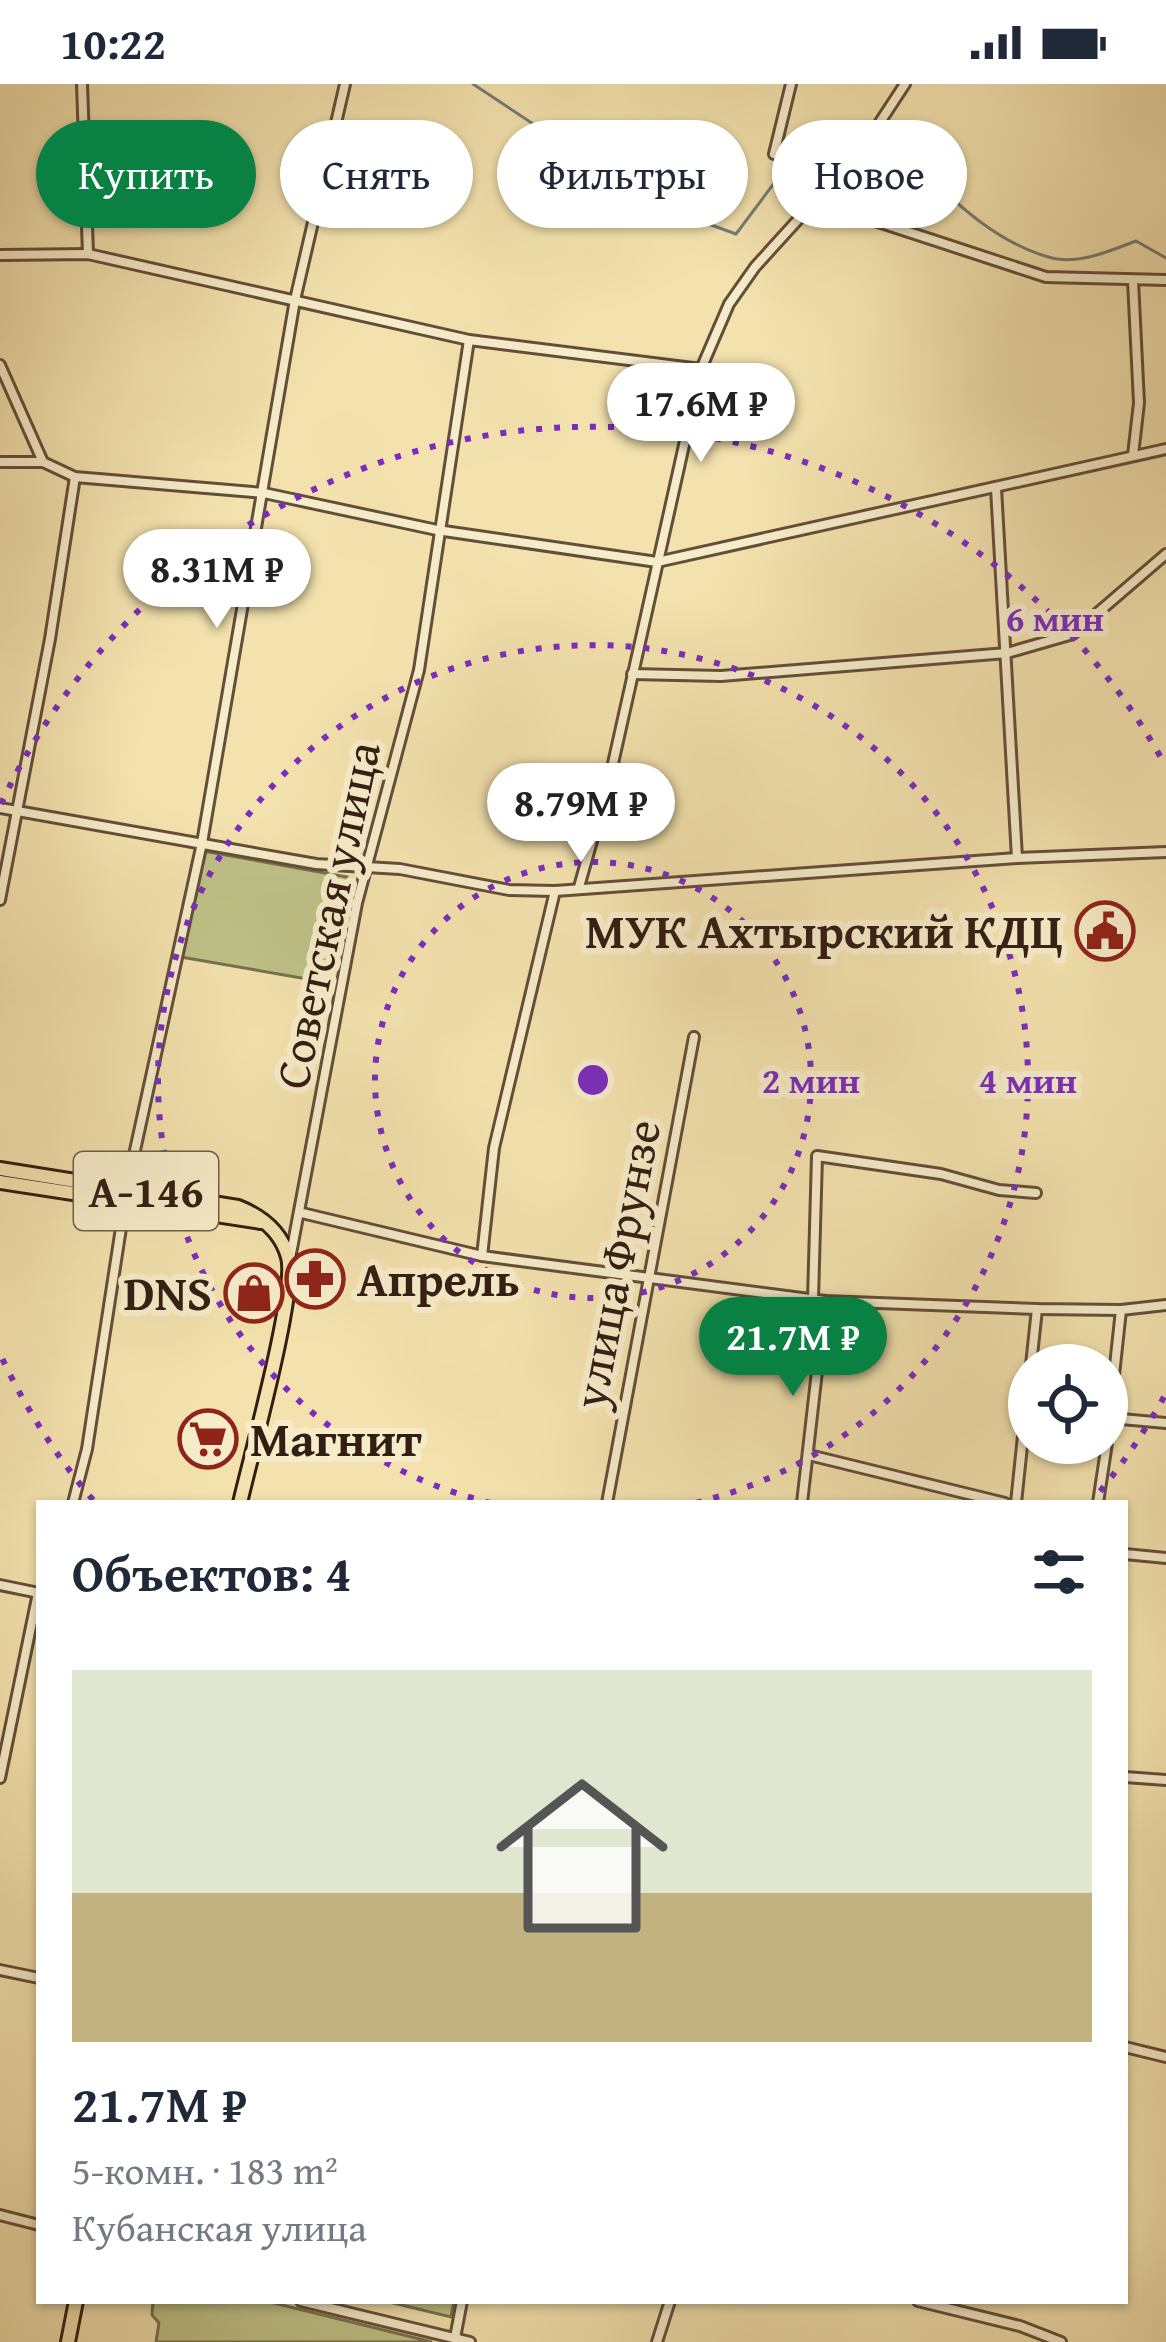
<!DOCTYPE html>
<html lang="ru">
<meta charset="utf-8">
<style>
body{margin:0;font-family:"Gentium Book Plus",serif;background:#f6f6f7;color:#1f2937;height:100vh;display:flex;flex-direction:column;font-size:45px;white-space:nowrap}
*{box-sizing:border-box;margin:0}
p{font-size:39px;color:#747a83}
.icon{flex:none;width:66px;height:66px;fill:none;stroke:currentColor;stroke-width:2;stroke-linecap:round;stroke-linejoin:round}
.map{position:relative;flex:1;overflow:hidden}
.sheet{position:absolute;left:36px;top:1416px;width:1092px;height:804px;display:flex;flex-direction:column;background:#fff;border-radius:0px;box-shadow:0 3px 9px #0004}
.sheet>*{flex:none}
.hud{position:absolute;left:36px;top:36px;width:1095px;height:108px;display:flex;gap:24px}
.buttons{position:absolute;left:1008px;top:1260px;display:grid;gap:24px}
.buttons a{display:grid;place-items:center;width:120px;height:120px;border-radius:50%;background:#fff;box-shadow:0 3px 9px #0004;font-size:60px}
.price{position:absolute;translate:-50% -102px;padding:0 27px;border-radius:42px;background:#fff;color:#222;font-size:39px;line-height:78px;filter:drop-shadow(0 3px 6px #0008)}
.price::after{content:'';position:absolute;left:50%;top:72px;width:36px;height:27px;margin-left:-18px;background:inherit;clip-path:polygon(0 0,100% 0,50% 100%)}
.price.active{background:#0b8043;color:#fff}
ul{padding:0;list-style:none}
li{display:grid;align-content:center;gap:24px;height:636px;padding:0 36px}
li+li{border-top:3px solid #e0e1e3}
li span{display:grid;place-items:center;height:372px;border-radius:0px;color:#555}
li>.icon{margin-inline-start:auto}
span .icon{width:216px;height:216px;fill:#fffc;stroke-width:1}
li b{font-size:51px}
h2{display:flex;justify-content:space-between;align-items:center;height:144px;padding:0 36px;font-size:51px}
.chip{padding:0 42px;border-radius:54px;background:#fff;box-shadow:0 3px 9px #0004;font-size:42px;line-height:108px}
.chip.active{background:#0b8043;color:#fff}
.status{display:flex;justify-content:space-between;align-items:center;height:84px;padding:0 60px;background:#fff;direction:ltr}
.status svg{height:33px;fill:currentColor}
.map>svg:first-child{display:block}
</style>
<div class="status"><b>10:22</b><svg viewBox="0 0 49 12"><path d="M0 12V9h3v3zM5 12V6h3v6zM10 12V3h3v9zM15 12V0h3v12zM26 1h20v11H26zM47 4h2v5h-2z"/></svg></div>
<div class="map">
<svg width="1166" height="2258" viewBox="0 0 1166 2258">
<rect width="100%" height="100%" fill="#f3e2ae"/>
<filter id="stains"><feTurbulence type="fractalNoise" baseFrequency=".00167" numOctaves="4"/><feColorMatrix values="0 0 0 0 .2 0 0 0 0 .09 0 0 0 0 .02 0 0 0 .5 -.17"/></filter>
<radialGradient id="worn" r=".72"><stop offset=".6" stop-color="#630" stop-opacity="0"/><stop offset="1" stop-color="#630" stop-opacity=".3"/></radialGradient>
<g fill="#bec288" stroke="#78704d" stroke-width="3">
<polygon points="203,767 347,793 330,899 181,873"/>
<polygon points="153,2217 266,2217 432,2258 156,2258 159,2239 152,2231"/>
<polygon points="385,2217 454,2217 451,2233"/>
</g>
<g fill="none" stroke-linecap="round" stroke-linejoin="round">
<g stroke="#757c75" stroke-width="3">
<polyline points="473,0 654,120 736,150 802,62 843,64"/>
<path d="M859,78l59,5c39,37 80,77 134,91 27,7 60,-8 84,-17l30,17"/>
</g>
<g stroke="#624f39" stroke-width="14">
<g id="minor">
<polyline points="82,0 88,170"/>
<polyline points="774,70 791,0"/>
<polyline points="814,117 1046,193 1166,196"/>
<polyline points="0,171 88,170 469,256 701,285"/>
<polyline points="1133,197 1139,319 1133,371"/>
<polyline points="0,281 43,378"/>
<polyline points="0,378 43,378 75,393 264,409 437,446 657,478 1166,365"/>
<polyline points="996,404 1017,774"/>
<polyline points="632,590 721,592 1007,569 1073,550 1166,470"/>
<polyline points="0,724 316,780 400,785 509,806 555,807 1017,774 1166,768"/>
<polyline points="579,803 610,693 701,285 729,220 755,183 863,64 905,0"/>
<polyline points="0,816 50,555 75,393"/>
<polyline points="127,1103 202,759 295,216 345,0"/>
<polyline points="302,1129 482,1172 825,1217 1037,1225 1121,1226 1166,1221"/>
<polyline points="482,1172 494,1064 555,807"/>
<polyline points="290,1175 357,819 419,586 469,256"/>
<polyline points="813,1215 817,1072 941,1090 999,1106 1036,1109"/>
<polyline points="1031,1281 1037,1225"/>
<polyline points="1110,1334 1166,1339"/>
<polyline points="1107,1356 1121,1226"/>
<polyline points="809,1371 1005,1419"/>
<polyline points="73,1419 87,1365 125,1118"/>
<polyline points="607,1419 694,953"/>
<polyline points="802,1419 825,1217"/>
<polyline points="1016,1419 1029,1295"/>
<polyline points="1098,1419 1107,1359"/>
<polyline points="1125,1470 1166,1474"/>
<polyline points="0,1501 39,1509"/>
<polyline points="1125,1693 1166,1696"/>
<polyline points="0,1694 38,1509"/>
<polyline points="0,1886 39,1894"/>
<polyline points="1125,1963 1166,1973"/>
<polyline points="0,2131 39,2141"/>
<polyline points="301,2217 470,2258"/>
<polyline points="918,2217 1020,2242 1061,2258"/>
<polyline points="455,2254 462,2217"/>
<polyline points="657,2258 670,2217"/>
</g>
</g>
<g stroke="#321e12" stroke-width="18">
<g id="trunk">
<path d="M0,1085l238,38c23,9 43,25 50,50 9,34 -38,202 -48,246"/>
<polyline points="0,1098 261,1138"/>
<polyline points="68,2258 76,2217"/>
</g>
</g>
<use href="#minor" stroke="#f7ecca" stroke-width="8"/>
<use href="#trunk" stroke="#f3e2ae" stroke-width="12"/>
</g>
<g fill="none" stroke="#7b2cbf" stroke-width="6" stroke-dasharray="6 12">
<circle cx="593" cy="996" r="218"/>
<path d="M491 1419A435 435 0 1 1 695 1419"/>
<path d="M1164 1313A653 653 0 0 1 1093 1416M93 1416A653 653 0 0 1 1 1272M1 720A653 653 0 0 1 1164 679"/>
</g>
<defs>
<g id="civic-ring" transform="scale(3)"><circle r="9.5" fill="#f7ecca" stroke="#8f2418" stroke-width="1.5"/><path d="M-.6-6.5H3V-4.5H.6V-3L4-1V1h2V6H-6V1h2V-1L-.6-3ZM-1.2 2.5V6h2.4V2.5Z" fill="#8f2418"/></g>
<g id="pharmacy-ring" transform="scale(3)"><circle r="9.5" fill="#f7ecca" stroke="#8f2418" stroke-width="1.5"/><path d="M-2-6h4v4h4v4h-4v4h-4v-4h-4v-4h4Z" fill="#8f2418"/></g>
<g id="shop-ring" transform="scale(3)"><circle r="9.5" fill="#f7ecca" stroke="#8f2418" stroke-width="1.5"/><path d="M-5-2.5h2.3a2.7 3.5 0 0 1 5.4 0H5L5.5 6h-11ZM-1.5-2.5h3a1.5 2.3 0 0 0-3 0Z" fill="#8f2418"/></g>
<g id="supermarket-ring" transform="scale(3)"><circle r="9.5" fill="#f7ecca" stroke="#8f2418" stroke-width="1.5"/><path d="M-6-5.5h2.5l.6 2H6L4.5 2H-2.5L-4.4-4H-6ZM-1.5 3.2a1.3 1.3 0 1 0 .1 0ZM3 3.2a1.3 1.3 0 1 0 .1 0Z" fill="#8f2418"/></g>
</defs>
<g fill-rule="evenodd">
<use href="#civic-ring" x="1105" y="847"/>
<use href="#pharmacy-ring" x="315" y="1195"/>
<use href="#shop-ring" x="254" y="1209"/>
<use href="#supermarket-ring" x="208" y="1355"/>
</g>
<g text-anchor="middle" stroke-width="12" stroke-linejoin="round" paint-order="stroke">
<rect fill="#f7ecca" stroke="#6d5c49" stroke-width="3" x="74" y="1068" width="144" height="78" rx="9"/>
<g font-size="45" font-weight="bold" fill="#321e12">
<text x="146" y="1123">А-146</text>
</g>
<g font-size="48" fill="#321e12" stroke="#f7ecca">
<text transform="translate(327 831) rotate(-78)" y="17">Советская улица</text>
<text transform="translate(616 1180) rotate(-79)" y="17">улица Фрунзе</text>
</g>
<g font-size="48" font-weight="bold" fill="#321e12" stroke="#f7ecca" text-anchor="end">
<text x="1063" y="864">МУК Ахтырский КДЦ</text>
<text x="357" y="1212" text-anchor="start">Апрель</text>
<text x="212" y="1226">DNS</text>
<text x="250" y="1372" text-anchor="start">Магнит</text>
</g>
</g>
<circle cx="593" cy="996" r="18" fill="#7b2cbf" stroke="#f7ecca" stroke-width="6"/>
<g font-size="36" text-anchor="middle" font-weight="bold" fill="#7b2cbf" stroke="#f7ecca" stroke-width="12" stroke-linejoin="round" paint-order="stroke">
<text x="1055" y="547">6 мин</text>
<text x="811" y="1009">2 мин</text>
<text x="1028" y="1009">4 мин</text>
</g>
<rect width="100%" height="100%" filter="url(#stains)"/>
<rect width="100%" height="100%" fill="url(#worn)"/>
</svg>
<div class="buttons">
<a><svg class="icon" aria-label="locate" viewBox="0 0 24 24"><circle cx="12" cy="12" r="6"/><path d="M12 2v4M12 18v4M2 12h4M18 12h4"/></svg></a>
</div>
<b class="price" style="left:701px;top:381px">17.6M ₽</b>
<b class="price" style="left:217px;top:547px">8.31M ₽</b>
<b class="price" style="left:581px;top:781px">8.79M ₽</b>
<b class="price active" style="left:793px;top:1315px">21.7M ₽</b>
<div class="hud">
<a class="chip active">Купить</a>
<a class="chip">Снять</a>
<a class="chip">Фильтры</a>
<a class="chip">Новое</a>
</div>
<section class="sheet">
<h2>Объектов: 4<svg class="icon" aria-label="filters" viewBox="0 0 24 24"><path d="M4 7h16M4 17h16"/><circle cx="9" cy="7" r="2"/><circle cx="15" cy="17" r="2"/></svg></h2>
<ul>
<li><span style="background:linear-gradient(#dfe7d0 60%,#c2b280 0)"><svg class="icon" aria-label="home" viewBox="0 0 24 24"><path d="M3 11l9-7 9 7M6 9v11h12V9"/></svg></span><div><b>21.7M ₽</b><p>5-комн. · 183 m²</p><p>Кубанская улица</p></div></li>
</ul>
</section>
</div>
